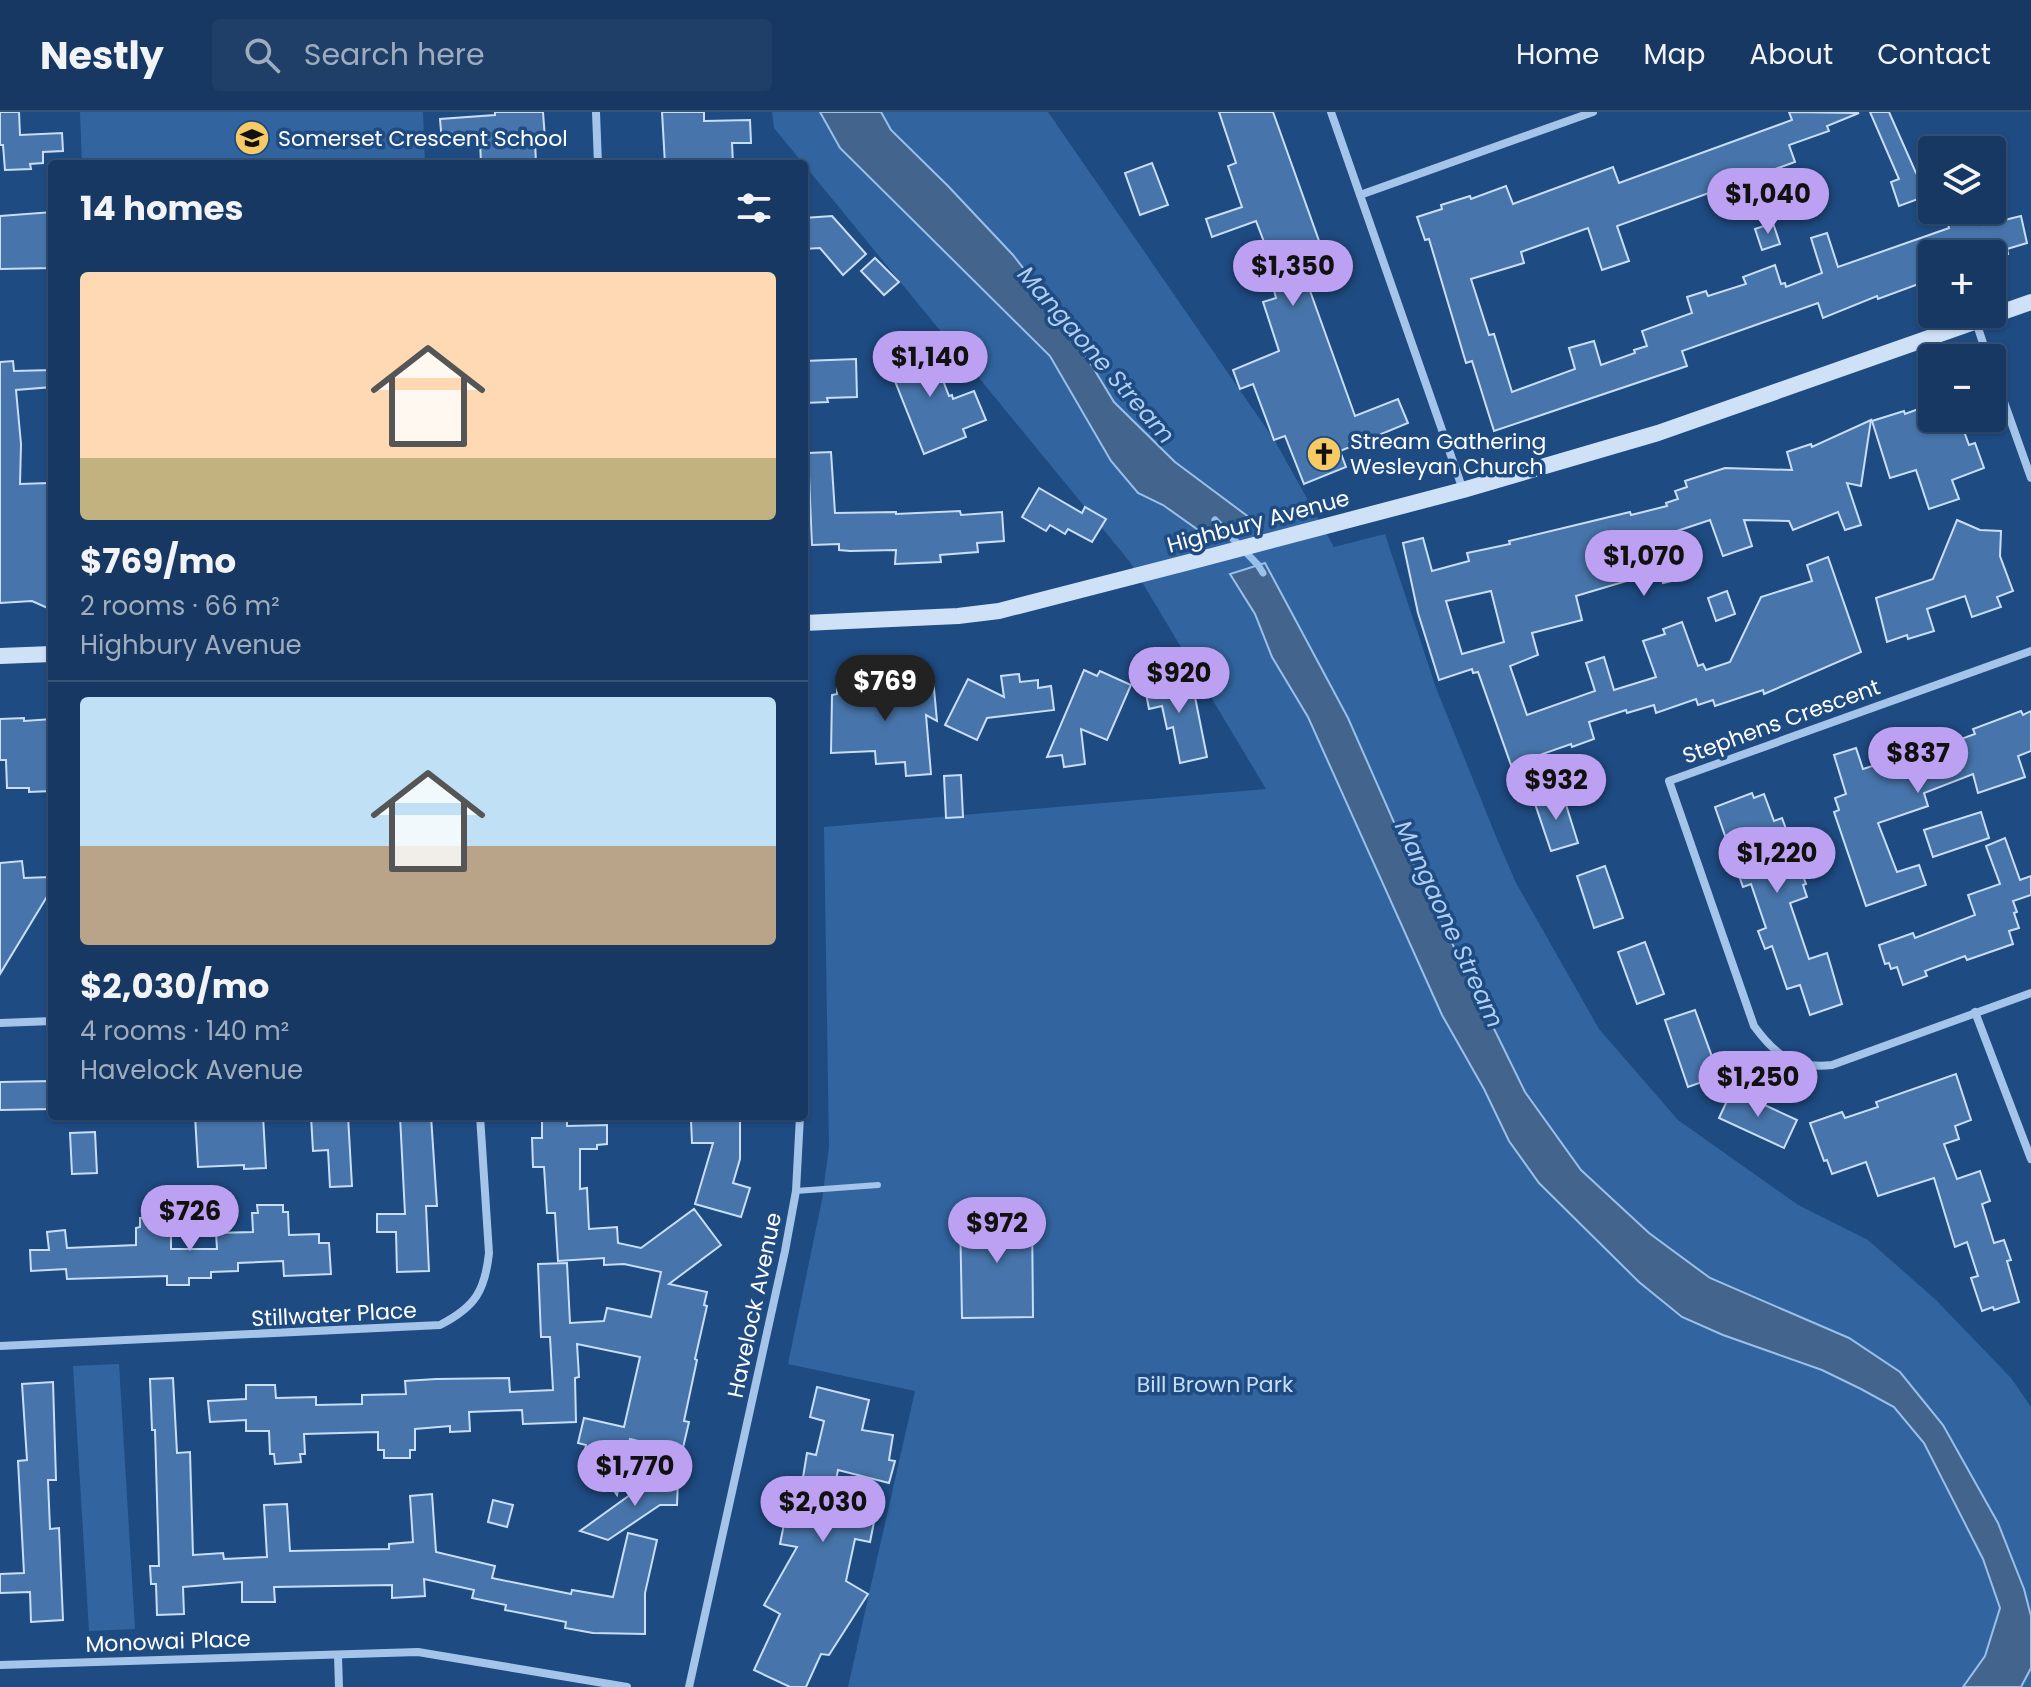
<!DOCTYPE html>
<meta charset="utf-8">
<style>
body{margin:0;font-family:Poppins,sans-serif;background:#1f3f68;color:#f1f3f6;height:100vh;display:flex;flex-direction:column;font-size:30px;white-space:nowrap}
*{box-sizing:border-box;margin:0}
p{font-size:26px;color:#9eacbe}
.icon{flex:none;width:44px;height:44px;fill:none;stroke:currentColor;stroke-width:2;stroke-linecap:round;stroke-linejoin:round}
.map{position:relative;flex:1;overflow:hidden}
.sheet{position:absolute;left:48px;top:48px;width:760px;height:960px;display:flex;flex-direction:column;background:#163862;border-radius:8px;box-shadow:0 2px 6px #0004,0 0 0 2px #355277}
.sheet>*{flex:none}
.fabs{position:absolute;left:1918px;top:24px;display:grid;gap:16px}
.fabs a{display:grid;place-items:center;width:88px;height:88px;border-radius:8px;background:#163862;box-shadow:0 2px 6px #0004,0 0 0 2px #355277;font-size:40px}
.price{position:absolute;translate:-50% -68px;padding:0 18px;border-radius:28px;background:#bca0f2;color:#111;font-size:26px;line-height:52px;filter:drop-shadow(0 2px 4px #0008)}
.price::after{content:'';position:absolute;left:50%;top:48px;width:24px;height:18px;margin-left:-12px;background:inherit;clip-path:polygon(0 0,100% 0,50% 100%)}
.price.current{background:#222;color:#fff}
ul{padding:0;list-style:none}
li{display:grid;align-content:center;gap:16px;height:424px;padding:0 32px}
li+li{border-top:2px solid #355277}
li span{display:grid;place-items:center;height:248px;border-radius:8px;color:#555}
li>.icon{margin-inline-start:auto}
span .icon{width:144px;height:144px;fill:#fffc;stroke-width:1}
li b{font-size:34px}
h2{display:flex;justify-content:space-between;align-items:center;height:96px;padding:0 32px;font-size:34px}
header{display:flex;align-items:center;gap:48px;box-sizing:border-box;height:112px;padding:0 40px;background:#163862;border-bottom:2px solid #355277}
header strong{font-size:38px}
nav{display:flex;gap:44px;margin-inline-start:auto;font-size:28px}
.search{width:560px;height:72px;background:#1f3f68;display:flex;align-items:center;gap:20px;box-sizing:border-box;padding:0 28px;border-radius:8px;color:#9eacbe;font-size:30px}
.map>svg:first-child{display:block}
</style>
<header>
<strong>Nestly</strong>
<div class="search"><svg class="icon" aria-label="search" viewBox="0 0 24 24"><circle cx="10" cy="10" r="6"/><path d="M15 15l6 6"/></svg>Search here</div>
<nav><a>Home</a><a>Map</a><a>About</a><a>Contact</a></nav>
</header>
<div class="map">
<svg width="2031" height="1575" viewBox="0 0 2031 1575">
<rect width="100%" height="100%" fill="#1e4b82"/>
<g fill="#3265a0">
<polygon points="80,0 423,0 425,52 82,52"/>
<polygon points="772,0 1048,0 1275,329 1334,435 1385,422 1436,576 1497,727 1516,771 1599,917 1678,1008 1798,1093 1868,1128 1936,1188 2011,1266 2031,1295 2031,1575 848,1575 915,1279 788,1252 822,1088 829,1035 824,715 1266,677 1130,450 774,16"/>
<polygon points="119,1252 135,1517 89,1519 73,1254"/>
</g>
<g fill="#43648c" stroke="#98c0ea" stroke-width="2">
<polygon points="820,0 881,0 891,18 948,74 1013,143 1066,211 1114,290 1175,350 1250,406 1220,414 1204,422 1163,393 1138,381 1111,349 1050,244 840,36"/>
<polygon points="1265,451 1348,606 1404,733 1525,980 1581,1058 1649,1121 1710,1166 1849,1226 1900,1260 1943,1313 1998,1411 2024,1477 2031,1504 2031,1556 2021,1575 1963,1575 1985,1544 2000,1496 1983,1447 1924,1331 1894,1295 1861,1277 1822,1258 1723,1223 1682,1205 1639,1170 1539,1071 1509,1029 1484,977 1442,903 1308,605 1272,545 1255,502 1230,462"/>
</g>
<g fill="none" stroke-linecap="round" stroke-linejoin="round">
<polyline stroke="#98c0ea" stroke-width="7" points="1215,408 1258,453 1263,461"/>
</g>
<g fill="#4775ab" stroke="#c8def7" stroke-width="2" fill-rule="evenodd">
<polygon points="0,0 19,0 20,23 62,21 63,39 43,40 43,51 30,52 31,57 5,58 3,33 0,33"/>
<polygon points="495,0 543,0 545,27 535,28 536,52 481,51 480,29 442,31 440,7 495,3"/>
<polygon points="662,0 704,0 704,9 750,8 751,31 732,31 733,52 665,52"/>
<polygon points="1219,0 1273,0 1333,168 1309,176 1355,304 1398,287 1408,311 1340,339 1346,355 1304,372 1285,324 1274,328 1253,272 1240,277 1233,258 1279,239 1263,190 1276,186 1269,158 1274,156 1256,109 1212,125 1206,107 1242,95 1228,54 1236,51"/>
<polygon points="1789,0 1859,1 1827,14 1829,19 1789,33 1795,50 1617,114 1629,149 1602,158 1588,116 1521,140 1524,151 1471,167 1489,223 1494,222 1512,280 1575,257 1569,236 1594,229 1601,253 1635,241 1634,238 1647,234 1642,219 1692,201 1687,185 1706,179 1708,184 1746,172 1743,165 1775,153 1781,172 1785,171 1786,175 1822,161 1811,126 1827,121 1838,155 1949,116 1945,98 1980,98 1984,113 2021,104 2027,131 2007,137 2008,142 1932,142 1932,167 1878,187 1877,184 1823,206 1818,191 1682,239 1687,254 1494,319 1472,249 1466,251 1429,127 1425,128 1417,105 1442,97 1441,93 1470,84 1471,87 1506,74 1513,92 1613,55 1619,71 1792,8"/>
<polygon points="1870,0 1889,0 1916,61 1924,58 1932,82 1899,94 1891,70 1899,67"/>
<polygon points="1152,51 1168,93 1140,103 1125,61"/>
<polygon points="52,100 52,156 0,157 0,104"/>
<polygon points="832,104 866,142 843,163 820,136 804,137 804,106"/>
<polygon points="1773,111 1780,132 1762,138 1755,117"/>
<polygon points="875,146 899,170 884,183 861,159"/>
<polygon points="905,225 916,253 934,245 949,284 952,283 953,287 974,279 986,308 963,317 966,325 924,342 881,234"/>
<polygon points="856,247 857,285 827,286 828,290 804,291 804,249"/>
<polygon points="13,249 14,259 52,258 52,275 16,278 21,332 20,372 48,371 49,396 52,396 52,498 32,489 0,491 0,250"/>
<polygon points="1932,292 1932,306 1950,306 1953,313 1961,311 1969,333 1975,331 1984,356 1952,368 1959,387 1929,397 1916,358 1890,366 1872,309 1904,299 1905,302"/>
<path d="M1871,308l-10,66 -14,-3 14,42 -16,5 -7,-18 -45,18 -4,-9 -45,-1 8,26 -29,10 -13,-36 -36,12 11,46 -22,5 -3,-12 -84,25 6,24 -50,13 6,22 -28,11 17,49 68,-24 -9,-28 18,-6 10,33 42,-13 -13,-36 22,-7 -2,-5 19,-7 16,44 5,-2 3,6 24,-8 31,-65 51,-16 -5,-16 21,-8 33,95 -97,42 -1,-4 -48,16 -2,-6 -15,5 -2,-6 -40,14 -2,-8 -27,8 -1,-3 -37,12 5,17 -22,8 -1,-3 -60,21 -33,-93 -5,1 -1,-4 -33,11 -21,-67 -15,-70 20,-5 9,33 37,-10 -2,-8 43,-9 -1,-3 121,-29 1,3 36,-9 -1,-3 12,-4 -3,-8 12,-4 -2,-6 40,-13 67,2 -5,-18 24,-8 1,3zM1491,479l13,51 -42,12 -16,-53z"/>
<polygon points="831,340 835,401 896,400 896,402 960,399 961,403 1002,400 1004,429 977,431 978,440 940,443 941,450 895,452 896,438 850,439 839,438 839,432 812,433 808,341"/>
<polygon points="1039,376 1082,401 1085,395 1106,407 1092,430 1068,417 1065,422 1050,413 1046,419 1022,405"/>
<polygon points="1957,408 1980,418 2001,419 2000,444 2013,479 1997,485 2001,495 1972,505 1965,484 1927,497 1934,519 1908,527 1907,523 1887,530 1876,486 1933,467"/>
<polygon points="1727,479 1735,502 1716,509 1708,486"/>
<polygon points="1084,558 1097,564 1100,559 1131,573 1107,628 1081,617 1085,652 1064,655 1062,643 1047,645"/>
<polygon points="1019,562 1020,570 1038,568 1038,576 1051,574 1054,598 987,606 977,628 945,613 968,567 1004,585 1001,564"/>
<polygon points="1191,565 1207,645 1180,651 1173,615 1167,617 1162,594 1149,597 1144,571"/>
<polygon points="933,566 937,609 926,603 931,662 906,664 905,650 876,652 875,639 831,641 832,583 837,582 837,571 868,570 869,580 908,576 907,568"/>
<polygon points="2021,599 2023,603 2031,599 2031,639 2018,644 2025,665 1978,681 1973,662 1924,681 1928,694 1878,711 1897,760 1919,753 1926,773 1866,794 1834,700 1839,698 1835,686 1846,682 1834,643 1856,636 1863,657 1941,632 1942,634 1975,622 1973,617"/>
<polygon points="24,606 24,609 52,607 52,679 29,680 29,676 7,676 6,648 0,648 0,607"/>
<polygon points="961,663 963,705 946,706 944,664"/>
<polygon points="1562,680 1578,731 1551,739 1534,689"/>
<polygon points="1752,681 1754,686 1764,682 1774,709 1782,706 1806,772 1803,773 1807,785 1790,791 1809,847 1827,841 1842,892 1810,903 1800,873 1787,877 1772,834 1765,837 1758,819 1766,816 1751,772 1743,775 1715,695"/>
<polygon points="1981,700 1989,726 1933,745 1924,718"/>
<polygon points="2005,726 2020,768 2031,764 2031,783 2013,789 2017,800 2014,801 2019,816 2009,819 2013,832 1967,848 1965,844 1925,859 1927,864 1903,873 1897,855 1891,857 1889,851 1885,852 1879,833 1913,821 1915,826 1975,803 1968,783 2000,772 1986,734"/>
<polygon points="22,749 24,766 50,765 51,778 0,862 0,751"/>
<polygon points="1605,754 1623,806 1594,816 1577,764"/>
<polygon points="1645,830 1664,882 1637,892 1618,840"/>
<polygon points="1695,898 1719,964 1688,975 1665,908"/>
<polygon points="1956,962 1971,1008 1955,1014 1959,1027 1944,1032 1957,1067 1980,1059 1990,1089 1982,1092 1994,1131 2004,1128 2011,1148 2007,1149 2019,1190 1994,1198 1993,1195 1982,1199 1971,1166 1978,1164 1967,1130 1955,1135 1934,1066 1878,1084 1866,1050 1832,1062 1827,1048 1824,1049 1810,1011 1842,1000 1845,1006 1878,995 1876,990"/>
<polygon points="52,969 52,997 0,998 0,970"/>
<polygon points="1732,978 1797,1008 1784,1036 1719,1006"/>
<polygon points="195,1004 263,1004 266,1056 244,1057 244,1053 198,1055"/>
<polygon points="311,1004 348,1004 352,1074 330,1075 328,1038 313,1039"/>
<polygon points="400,1004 431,1004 437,1094 426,1094 429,1159 397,1160 396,1120 377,1120 377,1102 405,1102"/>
<polygon points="542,1004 567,1004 567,1014 607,1013 607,1032 597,1033 597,1037 580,1037 580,1077 587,1076 589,1117 617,1115 618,1131 641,1136 694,1097 721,1133 669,1172 707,1180 704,1193 707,1194 695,1247 697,1248 684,1309 689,1310 682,1340 630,1327 617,1383 606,1368 590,1365 595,1341 585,1339 586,1333 578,1331 584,1306 624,1315 640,1245 577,1232 579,1265 575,1266 576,1310 523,1312 522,1298 469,1300 470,1319 450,1320 450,1314 415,1317 415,1338 410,1338 410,1346 384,1346 384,1338 378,1338 378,1320 304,1322 305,1342 300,1342 301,1350 275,1352 274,1342 270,1342 269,1319 246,1319 246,1308 210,1310 208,1289 246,1287 246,1273 275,1273 276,1286 316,1285 316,1293 362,1292 362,1283 406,1282 405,1269 436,1267 509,1266 510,1280 553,1278 550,1225 541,1225 538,1152 567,1151 570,1211 604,1209 607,1196 651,1205 661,1160 624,1152 604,1153 604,1146 558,1149 555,1101 547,1101 544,1055 533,1055 532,1026 542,1026"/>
<polygon points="701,1004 740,1006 740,1047 733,1071 750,1076 741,1105 695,1092 713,1031 692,1031 691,1008 701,1008"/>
<polygon points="95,1020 97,1061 72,1062 70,1021"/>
<polygon points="257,1093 283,1093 283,1100 288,1100 289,1123 319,1122 319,1131 329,1131 331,1162 284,1164 283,1149 238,1151 238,1159 211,1160 211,1166 189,1166 189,1173 167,1173 167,1164 67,1167 66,1157 31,1159 30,1138 49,1138 47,1120 65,1118 67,1136 136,1133 136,1116 140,1115 140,1106 166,1105 166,1114 171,1114 171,1137 217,1137 216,1121 253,1120 252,1101 258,1101"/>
<polygon points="1032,1101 1033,1205 962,1206 960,1102"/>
<polygon points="173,1266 177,1341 190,1340 193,1443 223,1441 224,1447 267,1445 264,1393 287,1392 290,1439 389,1437 389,1432 413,1430 410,1384 432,1382 436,1440 495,1454 492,1466 571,1482 572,1478 613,1485 628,1421 657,1428 645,1481 645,1522 593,1521 565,1516 566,1510 505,1498 506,1493 472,1486 474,1478 424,1467 425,1484 392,1486 392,1473 274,1475 275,1490 242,1490 242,1470 183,1475 184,1502 157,1503 156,1472 151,1472 150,1454 159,1454 155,1318 152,1318 150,1267"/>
<polygon points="53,1270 56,1368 48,1368 50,1417 59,1416 63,1508 31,1510 30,1480 0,1481 0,1462 24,1461 18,1349 27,1348 22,1272"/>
<polygon points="817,1275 869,1288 862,1318 893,1323 889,1348 895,1349 889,1371 838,1358 829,1402 874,1410 870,1430 855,1427 846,1469 868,1482 829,1543 821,1542 806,1575 790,1575 754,1558 780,1502 764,1493 797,1435 780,1432 784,1412 795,1414 807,1341 816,1343 824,1309 810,1305"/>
<polygon points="652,1367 678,1367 677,1393 660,1393 608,1428 580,1419"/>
<polygon points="493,1388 513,1393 507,1415 488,1410"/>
</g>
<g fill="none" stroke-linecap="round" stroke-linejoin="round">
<polyline stroke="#a4c4e9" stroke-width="6" points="796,1079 878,1073"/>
<g stroke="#a4c4e9" stroke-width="8">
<polyline points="596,0 598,52"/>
<polyline points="1331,0 1463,378"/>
<polyline points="1360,83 1593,0"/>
<polyline points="1976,210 1988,246"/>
<polyline points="1992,256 2031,366"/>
<path d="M2031,539l-362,130 85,245c22,30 39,43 78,39l199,-72"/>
<polyline points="1975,900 2031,1047"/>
<polyline points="0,911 52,909"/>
<path d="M0,1234l440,-21c35,-18 45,-34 49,-72l-9,-137"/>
<polyline points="338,1543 339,1575"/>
<polyline points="0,1553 418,1540 627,1575"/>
<polyline points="689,1575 785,1139 796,1079 800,1004"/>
</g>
<g stroke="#cfe1f7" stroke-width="16">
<polyline points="804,511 958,504 999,499 1197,448 1463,378 1658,321 2031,190"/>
<polyline points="0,544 52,542"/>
</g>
</g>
<defs>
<g id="school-disc" transform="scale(1.8)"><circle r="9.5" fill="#f7ca64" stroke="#1e4b82"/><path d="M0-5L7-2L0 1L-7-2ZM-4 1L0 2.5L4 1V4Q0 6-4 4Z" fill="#111"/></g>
<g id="church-disc" transform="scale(1.8)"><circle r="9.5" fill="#f7ca64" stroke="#1e4b82"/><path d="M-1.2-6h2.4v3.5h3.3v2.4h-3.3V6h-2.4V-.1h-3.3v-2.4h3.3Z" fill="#111"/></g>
</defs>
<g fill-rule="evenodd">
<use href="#school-disc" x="252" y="26"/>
<use href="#church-disc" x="1324" y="342"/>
</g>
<g text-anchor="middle" stroke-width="7" stroke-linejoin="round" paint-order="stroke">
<g font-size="22" fill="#fff" stroke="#1e4b82" text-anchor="start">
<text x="278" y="34">Somerset Crescent School</text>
<text x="1350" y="337">Stream Gathering<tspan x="1350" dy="25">Wesleyan Church</tspan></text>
</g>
<g font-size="22" fill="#fff" stroke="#1e4b82">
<text transform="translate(1258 409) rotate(-15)" y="8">Highbury Avenue</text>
<text transform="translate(1781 609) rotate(-20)" y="8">Stephens Crescent</text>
<text transform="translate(754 1193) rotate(-78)" y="8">Havelock Avenue</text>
<text transform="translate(334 1202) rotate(-3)" y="8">Stillwater Place</text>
<text transform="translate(168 1529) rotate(-2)" y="8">Monowai Place</text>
</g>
<g font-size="22" fill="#c8def7" stroke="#1e4b82">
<text x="1215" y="1280">Bill Brown Park</text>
</g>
<g font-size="24" font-style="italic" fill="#b0cef1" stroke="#1e4b82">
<text transform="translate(1096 243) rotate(49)" y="8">Mangaone Stream</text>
<text transform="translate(1449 812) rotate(65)" y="8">Mangaone Stream</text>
</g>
</g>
</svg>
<div class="fabs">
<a><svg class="icon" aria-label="layers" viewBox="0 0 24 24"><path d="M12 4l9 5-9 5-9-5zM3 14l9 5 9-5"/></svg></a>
<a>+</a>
<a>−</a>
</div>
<b class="price" style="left:1768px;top:124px">$1,040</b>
<b class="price" style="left:1293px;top:196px">$1,350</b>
<b class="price" style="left:930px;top:287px">$1,140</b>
<b class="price" style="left:1644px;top:486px">$1,070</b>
<b class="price" style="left:1179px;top:603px">$920</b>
<b class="price current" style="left:885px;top:611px">$769</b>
<b class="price" style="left:1918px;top:683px">$837</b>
<b class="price" style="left:1556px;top:710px">$932</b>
<b class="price" style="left:1777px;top:783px">$1,220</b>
<b class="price" style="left:1758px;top:1007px">$1,250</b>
<b class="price" style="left:190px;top:1141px">$726</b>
<b class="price" style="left:997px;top:1153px">$972</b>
<b class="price" style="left:635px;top:1396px">$1,770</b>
<b class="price" style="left:823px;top:1432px">$2,030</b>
<section class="sheet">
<h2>14 homes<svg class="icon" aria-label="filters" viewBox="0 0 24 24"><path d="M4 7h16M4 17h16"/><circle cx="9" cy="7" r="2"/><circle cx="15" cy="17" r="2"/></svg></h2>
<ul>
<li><span style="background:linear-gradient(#ffd9b3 75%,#c2b280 0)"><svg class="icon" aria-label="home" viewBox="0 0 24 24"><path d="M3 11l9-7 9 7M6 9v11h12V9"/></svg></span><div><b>$769/mo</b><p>2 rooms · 66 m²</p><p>Highbury Avenue</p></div></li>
<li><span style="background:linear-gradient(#bfe0f5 60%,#b9a48a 0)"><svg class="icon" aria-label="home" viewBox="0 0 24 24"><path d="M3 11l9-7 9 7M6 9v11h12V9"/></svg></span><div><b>$2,030/mo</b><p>4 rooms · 140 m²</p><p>Havelock Avenue</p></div></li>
</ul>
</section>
</div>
